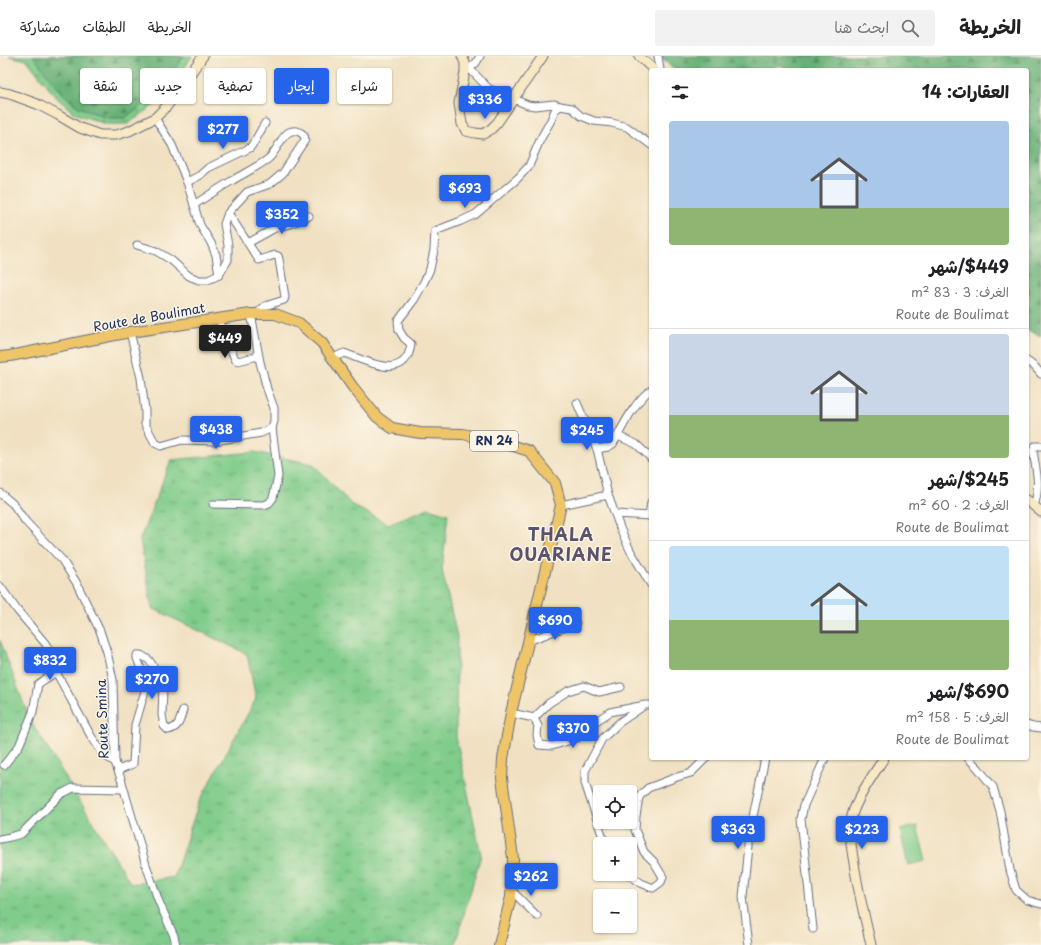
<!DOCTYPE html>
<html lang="ar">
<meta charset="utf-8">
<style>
body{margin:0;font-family:"Playpen Sans","Playpen Sans Arabic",sans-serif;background:#f2f2f2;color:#202124;direction:rtl;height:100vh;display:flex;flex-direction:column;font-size:15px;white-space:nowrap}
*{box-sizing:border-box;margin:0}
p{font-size:13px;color:#757577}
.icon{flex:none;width:22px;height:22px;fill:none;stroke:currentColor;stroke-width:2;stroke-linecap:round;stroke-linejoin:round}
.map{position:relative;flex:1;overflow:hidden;direction:ltr}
.sheet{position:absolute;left:649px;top:12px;width:380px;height:692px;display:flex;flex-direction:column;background:#fff;border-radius:4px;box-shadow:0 1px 3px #0004;direction:rtl}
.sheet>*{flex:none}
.hud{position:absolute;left:12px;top:12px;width:380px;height:36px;direction:rtl;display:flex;gap:8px}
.fabs{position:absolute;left:593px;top:729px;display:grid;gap:8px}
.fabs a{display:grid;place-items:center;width:44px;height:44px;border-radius:4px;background:#fff;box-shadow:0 1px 3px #0004;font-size:20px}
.price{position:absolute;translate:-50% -34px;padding:0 9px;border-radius:4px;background:#2563eb;color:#fff;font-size:13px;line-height:26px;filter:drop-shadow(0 1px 2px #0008)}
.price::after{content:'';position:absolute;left:50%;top:24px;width:12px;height:9px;margin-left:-6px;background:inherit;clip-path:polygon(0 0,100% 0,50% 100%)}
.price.current{background:#222;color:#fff}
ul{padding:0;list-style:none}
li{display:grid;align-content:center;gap:8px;height:212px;padding:0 20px}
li+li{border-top:1px solid #e0e0e0}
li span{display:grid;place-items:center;height:124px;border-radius:4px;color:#555}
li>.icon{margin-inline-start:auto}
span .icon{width:72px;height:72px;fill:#fffc;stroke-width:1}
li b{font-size:17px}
h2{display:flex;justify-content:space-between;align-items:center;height:48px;padding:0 20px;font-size:17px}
.pill{padding:0 14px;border-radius:4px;background:#fff;box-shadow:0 1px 3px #0004;font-size:14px;line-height:36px}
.pill.current{background:#2563eb;color:#fff}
header{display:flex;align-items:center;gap:24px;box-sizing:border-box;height:56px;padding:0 20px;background:#fff;border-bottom:1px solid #e0e0e0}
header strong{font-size:19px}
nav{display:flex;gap:22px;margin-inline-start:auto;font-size:14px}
.search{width:280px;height:36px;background:#f2f2f2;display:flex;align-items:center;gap:10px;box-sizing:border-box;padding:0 14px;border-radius:4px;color:#757577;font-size:15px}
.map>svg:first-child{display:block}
</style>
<header>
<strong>الخريطة</strong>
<div class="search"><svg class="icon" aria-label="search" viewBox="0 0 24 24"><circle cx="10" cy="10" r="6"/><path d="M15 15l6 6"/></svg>ابحث هنا</div>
<nav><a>الخريطة</a><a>الطبقات</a><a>مشاركة</a></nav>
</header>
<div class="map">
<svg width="1041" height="889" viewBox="0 0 1041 889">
<defs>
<pattern id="grass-tufts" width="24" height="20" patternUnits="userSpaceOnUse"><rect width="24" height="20" fill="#80cc8a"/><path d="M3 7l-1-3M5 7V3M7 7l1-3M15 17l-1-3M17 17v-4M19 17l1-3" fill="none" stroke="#68a674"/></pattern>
<pattern id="forest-firs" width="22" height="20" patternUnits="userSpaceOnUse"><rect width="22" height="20" fill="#68b076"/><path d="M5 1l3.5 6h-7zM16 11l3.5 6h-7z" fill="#559064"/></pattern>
</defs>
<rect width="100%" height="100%" fill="#fcf5e5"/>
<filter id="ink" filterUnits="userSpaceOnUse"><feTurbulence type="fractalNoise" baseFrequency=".025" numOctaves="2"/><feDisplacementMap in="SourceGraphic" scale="8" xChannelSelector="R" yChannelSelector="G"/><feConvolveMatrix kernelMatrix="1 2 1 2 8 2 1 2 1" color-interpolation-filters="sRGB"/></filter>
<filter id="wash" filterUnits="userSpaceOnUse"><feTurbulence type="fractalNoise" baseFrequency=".012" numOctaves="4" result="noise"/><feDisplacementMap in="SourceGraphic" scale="16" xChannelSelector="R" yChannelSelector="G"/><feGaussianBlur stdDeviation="0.9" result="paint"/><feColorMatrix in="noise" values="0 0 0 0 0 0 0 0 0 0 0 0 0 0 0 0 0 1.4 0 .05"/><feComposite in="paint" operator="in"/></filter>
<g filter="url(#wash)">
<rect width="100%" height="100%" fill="#f1e1c2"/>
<g fill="url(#grass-tufts)" stroke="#4e7e74">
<polygon points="9,0 192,0 165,41 128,68 106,68 74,57 56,41 27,4"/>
<polygon points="254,396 313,408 352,449 388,468 428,452 448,458 442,514 457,581 456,681 481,799 455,889 0,889 0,584 29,662 131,828 174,821 199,746 256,643 247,598 152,552 140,483 171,404"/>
</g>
<g fill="url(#forest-firs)" stroke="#42706a">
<polygon points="33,0 184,0 160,36 125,62 107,62 78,51 61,36"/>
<polygon points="659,0 1041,0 1041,280 1027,274 1027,14 786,14 781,9 762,14 675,14"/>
</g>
<polygon fill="#80cc8a" stroke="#4e7e74" points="917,770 926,805 908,809 900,774"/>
</g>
<g filter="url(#ink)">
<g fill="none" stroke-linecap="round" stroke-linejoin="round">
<g stroke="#666d81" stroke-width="9">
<g id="street">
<polyline points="658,0 660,14"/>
<polyline points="469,12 489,33 528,49 535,50 554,48 560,50"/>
<polyline points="467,14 476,7 480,0"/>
<polyline points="156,60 155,62 172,89 187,126 200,169 211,187 216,199 219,219"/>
<polyline points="187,126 199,120 208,112 250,92 256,83 265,67"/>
<polyline points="228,157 259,204 275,199 278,200 279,203 285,241 284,244 265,250 256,258"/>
<polyline points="248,187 277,171 290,168 309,160"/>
<path d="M137,189l19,6 15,9 18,16 10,4h9l11,-5 9,-15v-15l-4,-21 4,-11 19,-21 23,-8 13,-11 22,-33c0,-8 -10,-11 -16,-8 -8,4 -13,21 -21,27 -11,8 -23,14 -35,21 -13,8 -26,16 -39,25"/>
<polyline points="218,262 235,303 238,305 258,300"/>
<polyline points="130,276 141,322 145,355 145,368 155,387 161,390 182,384 215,385 261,377 272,372 274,365 274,352 267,333 260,306 251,258"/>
<path d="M333,302l11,-5c23,8 62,30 67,-9l-7,-6 -5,-8 -1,-9 16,-21 10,-18 6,-13 4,-19 1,-19 26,-10 15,-7 42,-36 11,-12 11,-26 11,-20 4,-10 5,-4 12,2 9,8 13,5 18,2 15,4 24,18"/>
<polyline points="1027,305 1035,311 1041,318"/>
<polyline points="577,347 597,393 608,439"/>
<polyline points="618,380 636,388 650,401 651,403"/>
<path d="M597,393l11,-2 5,-3c9,-16 23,-45 38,-54"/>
<polyline points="0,437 13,448 26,466 62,504 76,526 100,575 107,596 113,624 115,706 121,723 146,809 159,846 174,880 176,889"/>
<polyline points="213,448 264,449 269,447 273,442 278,420 272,372"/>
<polyline points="561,449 608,439 620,472 630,494 651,529"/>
<path d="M1034,450c7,-22 2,-34 -1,-56l2,-4h6"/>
<polyline points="615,458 651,460"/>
<polyline points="649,460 651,446"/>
<polyline points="0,530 17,554 45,587 53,600 56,616 91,680 104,699 115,706"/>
<polyline points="528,585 576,567"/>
<polyline points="511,657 534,662 538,670 537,679 539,689 552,690 577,682 590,669 610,656 645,649 651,649"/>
<polyline points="534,662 549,647 568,635 584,630 599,636 621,631"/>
<polyline points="1027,669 1033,671 1041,672"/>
<polyline points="968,702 978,712 993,731 1000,755 1010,814 1016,834 1027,844 1041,848"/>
<polyline points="4,709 19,690 33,656 38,628 56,616"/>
<path d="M118,714l15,-6 2,-39 10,-34 -1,-14 -7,-19v-3h4l8,5 11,16 3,12 -1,27 2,11 4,4c11,-2 12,-10 15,-20"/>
<polyline points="0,783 10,781 21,778 61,738 73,732 124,733"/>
<polyline points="605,788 585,727 585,715 602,683 620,666 642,651"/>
<polyline points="628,818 641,827 653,832 661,826 663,821 654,806 644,796 635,774 636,760 639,741 648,732 677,721 691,717 706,702"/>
<polyline points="512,835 537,860"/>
<polyline points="813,873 801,763 804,749 825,702"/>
<polyline points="749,889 743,841 749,780 765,702"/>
</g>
</g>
<g stroke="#666d81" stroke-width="11">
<g id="secondary">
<polyline points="462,0 465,7 465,16 459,47 462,68 466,75 475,77 483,78 490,74 497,67 543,0"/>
<polyline points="639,0 654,14"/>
<polyline points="0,36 10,38 37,48 58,59 80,72 100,79 116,79 129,75 155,62 167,50 203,0"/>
<polyline points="1027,444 1041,456"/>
<path d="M871,889c-6,-27 -13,-54 -17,-82 -3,-16 -6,-35 -1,-51 7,-19 20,-37 31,-54"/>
</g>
</g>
<g stroke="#666d81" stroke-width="12">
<polyline id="primary" points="0,301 10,300 130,276 251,258 275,258 299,267 322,287 352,330 377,361 392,372 420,377 463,378 501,386 529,395 555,427 561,449 511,657 503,703 502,722 513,802 511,841 499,889"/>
</g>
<use href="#street" stroke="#fff" stroke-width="7"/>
<use href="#secondary" stroke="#f8e8c3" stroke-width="9"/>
<use href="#primary" stroke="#eec569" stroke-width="10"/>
</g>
</g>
<g text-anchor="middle" stroke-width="3" stroke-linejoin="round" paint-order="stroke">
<rect fill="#fcf5e5" stroke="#5e6a86" stroke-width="1" x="470" y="375" width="48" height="20" rx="3"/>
<g font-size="12" font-weight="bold" fill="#1b2f5e">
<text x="494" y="389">RN 24</text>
</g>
<g font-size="13" fill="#1b2f5e" stroke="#fcf5e5">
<text transform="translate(149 261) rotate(-10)" y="5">Route de Boulimat</text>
<text transform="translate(102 663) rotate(-92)" y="5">Route Smina</text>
</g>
<g font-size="17" font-weight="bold" letter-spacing="1" fill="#5a526f" stroke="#fcf5e5">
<text x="561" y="485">THALA<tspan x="561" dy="20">OUARIANE</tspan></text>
</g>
</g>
</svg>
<div class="fabs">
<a><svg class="icon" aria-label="locate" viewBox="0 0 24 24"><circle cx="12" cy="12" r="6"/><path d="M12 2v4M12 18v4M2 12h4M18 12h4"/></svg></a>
<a>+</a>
<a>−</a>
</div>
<b class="price" style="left:485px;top:64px">$336</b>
<b class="price" style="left:223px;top:94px">$277</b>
<b class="price" style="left:465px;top:153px">$693</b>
<b class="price" style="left:282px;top:179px">$352</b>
<b class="price current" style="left:225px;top:303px">$449</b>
<b class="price" style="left:216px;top:394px">$438</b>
<b class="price" style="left:587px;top:395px">$245</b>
<b class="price" style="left:555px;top:585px">$690</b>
<b class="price" style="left:50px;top:625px">$832</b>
<b class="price" style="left:152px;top:644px">$270</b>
<b class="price" style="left:573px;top:693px">$370</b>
<b class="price" style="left:738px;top:794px">$363</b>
<b class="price" style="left:862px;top:794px">$223</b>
<b class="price" style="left:531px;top:841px">$262</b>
<div class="hud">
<a class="pill">شراء</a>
<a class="pill current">إيجار</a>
<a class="pill">تصفية</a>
<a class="pill">جديد</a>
<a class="pill">شقة</a>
</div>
<section class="sheet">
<h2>العقارات: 14<svg class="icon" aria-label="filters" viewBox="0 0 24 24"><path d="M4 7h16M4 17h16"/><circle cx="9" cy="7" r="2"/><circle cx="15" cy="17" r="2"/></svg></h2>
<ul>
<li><span style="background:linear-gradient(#a9c7e8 70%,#8fb573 0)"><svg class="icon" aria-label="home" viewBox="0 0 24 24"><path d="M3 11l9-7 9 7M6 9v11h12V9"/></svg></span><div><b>$449/شهر</b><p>الغرف: 3 · 83 m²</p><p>Route de Boulimat</p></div></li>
<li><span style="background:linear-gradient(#c9d6e8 65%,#8fb573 0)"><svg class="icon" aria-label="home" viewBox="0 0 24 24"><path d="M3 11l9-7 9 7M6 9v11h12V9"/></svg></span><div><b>$245/شهر</b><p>الغرف: 2 · 60 m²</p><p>Route de Boulimat</p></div></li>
<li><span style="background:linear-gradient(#bfe0f5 60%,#8fb573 0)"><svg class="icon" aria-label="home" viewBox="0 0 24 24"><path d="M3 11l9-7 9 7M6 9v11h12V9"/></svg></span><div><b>$690/شهر</b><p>الغرف: 5 · 158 m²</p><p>Route de Boulimat</p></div></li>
</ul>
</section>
</div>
